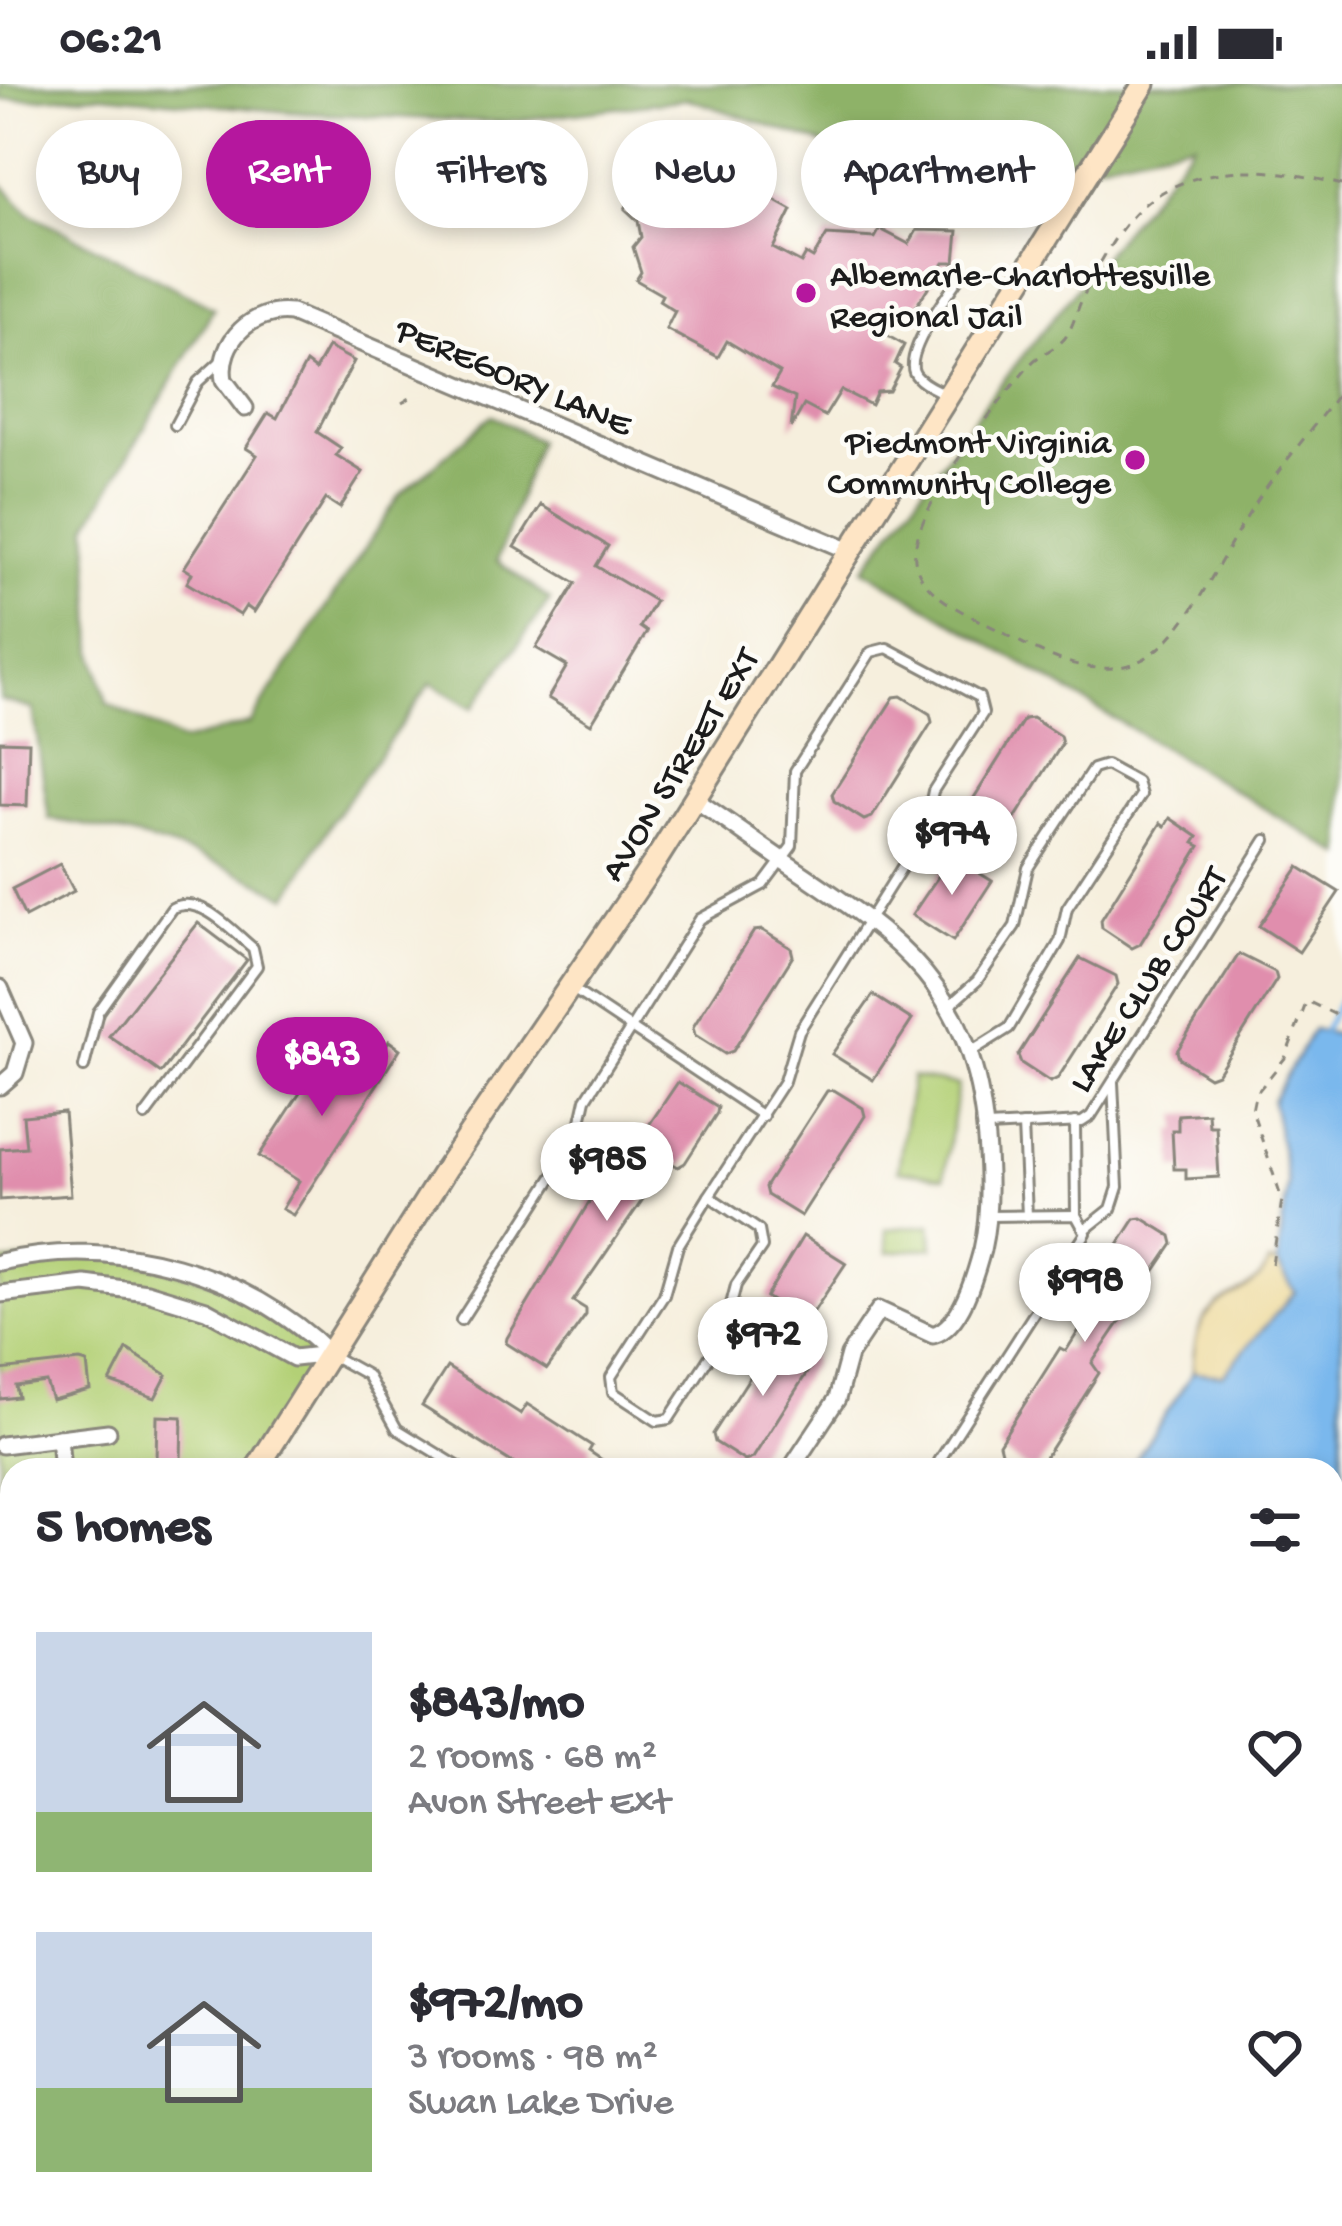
<!DOCTYPE html>
<meta charset="utf-8">
<style>
body{margin:0;font-family:"Gochi Hand",sans-serif;background:#f7f7f7;color:#2b2b33;height:100vh;display:flex;flex-direction:column;font-size:45px;white-space:nowrap}
*{box-sizing:border-box;margin:0}
p{font-size:39px;color:#7c7c81}
.icon{flex:none;width:66px;height:66px;fill:none;stroke:currentColor;stroke-width:2;stroke-linecap:round;stroke-linejoin:round}
.map{position:relative;flex:1;overflow:hidden}
.panel{position:absolute;left:0px;top:1374px;width:1344px;height:768px;display:flex;flex-direction:column;background:#fff;border-radius:36px 36px 0 0;box-shadow:0 6px 18px #0003}
.panel>*{flex:none}
.banner{position:absolute;left:36px;top:36px;width:1272px;height:108px;display:flex;gap:24px}
.price{position:absolute;translate:-50% -102px;padding:0 27px;border-radius:42px;background:#fff;color:#222;font-size:39px;line-height:78px;filter:drop-shadow(0 3px 6px #0008)}
.price::after{content:'';position:absolute;left:50%;top:72px;width:36px;height:27px;margin-left:-18px;background:inherit;clip-path:polygon(0 0,100% 0,50% 100%)}
.price.active{background:#b5179e;color:#fff}
ul{padding:0;list-style:none}
li{display:flex;align-items:center;gap:36px;height:300px;padding:0 36px}
li span{display:grid;place-items:center;flex:none;width:336px;height:240px;border-radius:0px;color:#555}
li>.icon{margin-inline-start:auto}
span .icon{width:144px;height:144px;fill:#fffc;stroke-width:1}
li b{font-size:51px}
h2{display:flex;justify-content:space-between;align-items:center;height:144px;padding:0 36px;font-size:51px}
.pill{padding:0 42px;border-radius:54px;background:#fff;box-shadow:0 6px 18px #0003;font-size:42px;line-height:108px}
.pill.active{background:#b5179e;color:#fff}
.status{display:flex;justify-content:space-between;align-items:center;height:84px;padding:0 60px;background:#fff;direction:ltr}
.status svg{height:33px;fill:currentColor}
.map>svg:first-child{display:block}
</style>
<div class="status"><b>06:21</b><svg viewBox="0 0 49 12"><path d="M0 12V9h3v3zM5 12V6h3v6zM10 12V3h3v9zM15 12V0h3v12zM26 1h20v11H26zM47 4h2v5h-2z"/></svg></div>
<div class="map">
<svg width="1342" height="2142" viewBox="0 0 1342 2142">
<rect width="100%" height="100%" fill="#fdfcf7"/>
<filter id="ink" filterUnits="userSpaceOnUse"><feTurbulence type="fractalNoise" baseFrequency=".00833" numOctaves="2"/><feDisplacementMap in="SourceGraphic" scale="24" xChannelSelector="R" yChannelSelector="G"/><feConvolveMatrix kernelMatrix="1 2 1 2 8 2 1 2 1" color-interpolation-filters="sRGB"/></filter>
<filter id="wash" filterUnits="userSpaceOnUse"><feTurbulence type="fractalNoise" baseFrequency=".004" numOctaves="4" result="noise"/><feDisplacementMap in="SourceGraphic" scale="48" xChannelSelector="R" yChannelSelector="G"/><feGaussianBlur stdDeviation="2.7" result="paint"/><feColorMatrix in="noise" values="0 0 0 0 0 0 0 0 0 0 0 0 0 0 0 0 0 1.4 0 .05"/><feComposite in="paint" operator="in"/></filter>
<g filter="url(#wash)">
<rect width="100%" height="100%" fill="#f6efdd"/>
<g fill="#f6cfd7">
<polygon points="1342,1629 1342,2142 565,2142 570,2130 1332,2130 1332,1640"/>
<polygon points="12,1834 12,2130 47,2130 40,2142 12,2142 0,2134 0,1852"/>
</g>
<g fill="#b3d076" stroke="#687649" stroke-width="3">
<polygon points="912,993 958,1001 944,1093 898,1086"/>
<polygon points="931,1141 933,1164 888,1168 886,1145"/>
<polygon points="108,1170 225,1200 330,1270 256,1386 12,1386 10,1775 0,1770 0,1178"/>
<polygon points="1332,1816 1342,1825 1342,2017 1332,2011"/>
<polygon points="47,2130 171,2130 198,2142 40,2142"/>
<polygon points="251,2130 368,2130 352,2142 232,2142"/>
<polygon points="571,2130 660,2130 676,2142 565,2142"/>
<polygon points="749,2130 899,2130 893,2142 743,2142"/>
<polygon points="1076,2130 1320,2130 1324,2142 1068,2142"/>
</g>
<g fill="#8eb267" stroke="#556742" stroke-width="3">
<polygon points="0,0 1342,0 1342,771 864,485 989,314 1194,58 1059,87 1021,67 866,74 689,15 502,38 303,29 101,11 0,16"/>
<path d="M0,98l29,31 185,95 -126,218 6,126 13,51 76,39 67,-19 150,-228 92,-80 46,26 -41,120 53,39 -77,108 -42,-25 -97,135 -46,79c-77,-42 -153,-65 -239,-78l-16,-110 -33,-9z"/>
<polygon points="1342,1549 1342,1742 1332,1734 1332,1560"/>
<polygon points="368,2130 462,2130 470,2142 352,2142"/>
</g>
<path fill="#eeda9e" stroke="#857b5d" stroke-width="3" d="M1268,1179l9,1 19,28 -73,83 -30,-3c-1,-91 60,-65 75,-109z"/>
<polygon fill="#7ab8ed" stroke="#4b6a84" stroke-width="3" points="1313,945 1342,952 1342,1549 1332,1560 1332,1386 1129,1386 1193,1288 1223,1291 1295,1208 1277,1180 1288,1099 1272,1017"/>
<g fill="none" stroke-linecap="round" stroke-linejoin="round">
<polyline stroke="#7ab8ed" stroke-width="4.5" points="1324,946 1342,912"/>
</g>
<g id="blocks">
<g fill="#e08ead">
<polygon points="85,54 109,64 98,90 74,80"/>
<polygon points="665,82 701,102 710,87 736,95 792,126 773,164 801,179 806,170 813,174 827,151 875,154 880,145 909,160 917,146 958,147 955,178 944,178 910,232 895,224 881,248 904,261 895,280 901,284 889,307 877,308 871,321 841,306 825,332 804,321 791,344 795,314 772,303 780,289 727,257 718,273 666,245 675,227 659,217 662,211 636,196 641,188 633,163 641,153 638,137 625,125 646,87"/>
<polygon points="328,263 354,277 317,348 341,364 336,371 363,388 340,424 326,415 254,528 246,522 240,531 187,499 192,489 184,484 257,371 246,364 268,329 277,334 306,279 315,286"/>
<polygon points="541,421 608,462 596,482 655,517 640,543 647,548 591,640 548,614 567,582 536,564 576,499 515,463"/>
<polygon points="901,612 930,630 932,638 872,733 864,736 834,717 832,710 894,613"/>
<polygon points="1032,634 1060,652 1062,660 1002,755 994,758 965,739 963,731 1024,635"/>
<polygon points="0,657 29,658 27,722 0,721"/>
<polygon points="1170,734 1198,753 1194,759 1200,762 1140,860 1132,864 1102,844 1101,836 1161,739 1165,742"/>
<polygon points="952,772 992,797 953,857 912,831"/>
<polygon points="60,780 74,807 25,833 12,805"/>
<polygon points="1299,783 1339,808 1299,868 1259,842"/>
<polygon points="198,839 247,876 161,989 109,952"/>
<polygon points="762,846 791,864 793,872 733,967 725,970 695,951 693,943 754,847"/>
<polygon points="1239,870 1275,888 1277,895 1217,990 1209,993 1179,974 1177,967"/>
<polygon points="1080,874 1116,892 1118,900 1058,994 1050,998 1021,979 1018,971"/>
<polygon points="873,911 912,936 873,996 832,970"/>
<polygon points="389,957 400,965 293,1131 282,1125 299,1097 259,1072 328,966 367,990"/>
<polygon points="678,998 718,1023 717,1029 685,1079 678,1083 663,1074 647,1099 652,1102 573,1217 586,1225 586,1231 547,1285 506,1259 507,1254 614,1077 624,1078"/>
<polygon points="834,1006 863,1024 865,1032 801,1132 767,1111 765,1103 827,1007"/>
<polygon points="64,1028 71,1111 0,1116 0,1065 26,1063 23,1032"/>
<polygon points="1208,1029 1209,1042 1216,1042 1219,1093 1186,1095 1186,1085 1174,1085 1172,1046 1178,1046 1178,1031"/>
<polygon points="1142,1134 1171,1152 1173,1160 1092,1279 1099,1289 1037,1386 1029,1386 1001,1368 999,1360 1060,1264 1066,1267 1081,1243 1073,1231 1135,1135"/>
<polygon points="803,1152 846,1179 806,1239 766,1213"/>
<polygon points="782,1253 811,1271 813,1279 753,1374 745,1377 715,1358 713,1350 775,1254"/>
<polygon points="127,1265 167,1291 155,1314 110,1298"/>
<polygon points="80,1277 87,1279 90,1306 52,1316 46,1298 16,1302 18,1313 0,1315 0,1286"/>
<polygon points="447,1283 521,1330 527,1320 592,1362 589,1367 617,1386 524,1386 422,1322"/>
<polygon points="157,1332 182,1333 181,1377 156,1377"/>
</g>
</g>
</g>
<g filter="url(#ink)">
<use href="#blocks" fill-opacity="0" stroke="#89867c" stroke-width="3"/>
<g fill="none" stroke-linecap="round" stroke-linejoin="round">
<g stroke="#89867c" stroke-width="14">
<g id="service">
<path d="M947,311c-11,-6 -28,-12 -33,-23 -9,-22 35,-79 47,-98"/>
<polyline points="175,341 198,298 222,276"/>
<polyline points="574,906 763,1032"/>
<polyline points="950,921 977,897 1015,842 1028,784 1093,685 1106,681 1137,698 1141,711 1067,824 1060,857 1009,944 969,969"/>
<path d="M84,983l14,-55 74,-104c29,-14 59,22 81,40l4,18 -112,150"/>
<polyline points="1075,1038 1076,1131"/>
<polyline points="1023,1041 1027,1132"/>
<polyline points="987,1043 1082,1038 1091,1032 1266,756"/>
<polygon points="709,1112 759,1146 762,1163 736,1201 723,1252 669,1335 657,1337 613,1308 611,1293 664,1211 678,1162"/>
<polyline points="1087,1144 1111,1125 1118,1103 1113,998"/>
<polyline points="461,1236 577,1055 586,1015 700,835 763,801 792,762 795,687 871,568 887,564 979,613 983,629 933,707 924,748 799,947 784,997 709,1112"/>
<polyline points="331,1271 367,1291 397,1345 464,1386"/>
<polyline points="939,1377 1086,1149 1076,1131 989,1132"/>
<polyline points="0,1928 12,1910"/>
<polyline points="0,1939 12,1947"/>
<polyline points="0,2043 12,2051"/>
<polyline points="0,2100 12,2109"/>
<polyline points="0,2113 12,2119"/>
<polyline points="191,2130 199,2134 230,2130"/>
</g>
</g>
<g stroke="#89867c" stroke-width="21">
<g id="minor">
<path d="M245,324l-21,-28c-7,-39 30,-72 67,-67l559,238"/>
<path d="M694,715c31,20 61,43 91,63 116,77 189,127 201,278 3,35 4,75 -4,110 -7,26 -21,77 -49,85l-54,-25 -30,45 -12,44 -47,71"/>
<polyline points="0,904 24,959 15,989 0,1002"/>
<path d="M0,1178c115,-27 246,9 330,92"/>
<polyline points="0,1210 85,1200 147,1208 206,1226 294,1274 330,1270"/>
<polyline points="59,1354 62,1386"/>
<polyline points="2,1361 108,1348"/>
<polyline points="0,1536 12,1517"/>
</g>
</g>
<g stroke="#89867c" stroke-width="24">
<polyline id="tertiary" points="500,2130 509,2142"/>
</g>
<g stroke="#89867c" stroke-width="27">
<g id="secondary">
<polyline points="256,1386 447,1083 656,776 1144,0"/>
<polyline points="0,1792 12,1772"/>
</g>
</g>
<g stroke="#89867c" stroke-width="3" stroke-dasharray="9 9" stroke-linecap="butt">
<path d="M1342,101c-63,-17 -135,-25 -192,15 -29,21 -52,65 -67,97 -6,12 -10,31 -18,41 -10,12 -27,16 -36,28 -31,37 -119,146 -114,193 4,38 58,57 87,73 150,87 173,5 243,-112 28,-46 66,-88 97,-132"/>
<polyline points="402,319 413,312"/>
<polyline points="1272,1180 1282,1116 1252,1026 1255,1011 1285,974 1307,917 1342,934"/>
<polyline points="1332,1593 1342,1585"/>
<polyline points="1332,2035 1342,2041"/>
<polyline points="1026,2142 1033,2130"/>
</g>
<use href="#service" stroke="#fff" stroke-width="8"/>
<use href="#minor" stroke="#fff" stroke-width="15"/>
<use href="#tertiary" stroke="#fff" stroke-width="18"/>
<use href="#secondary" stroke="#fee5c5" stroke-width="21"/>
</g>
</g>
<g fill="#b5179e" stroke="#fdfcf7" stroke-width="4.5">
<circle cx="806" cy="209" r="12"/>
<circle cx="1135" cy="376" r="12"/>
</g>
<g text-anchor="middle" stroke-width="9" stroke-linejoin="round" paint-order="stroke">
<g font-size="36" fill="#1c1c1c" stroke="#fdfcf7" text-anchor="start">
<text x="830" y="201">Albemarle-Charlottesville<tspan x="830" dy="41">Regional Jail</tspan></text>
<text x="1111" y="368" text-anchor="end">Piedmont Virginia<tspan x="1111" dy="41">Community College</tspan></text>
</g>
<g font-size="36" fill="#1c1c1c" stroke="#fdfcf7">
<text transform="translate(515 290) rotate(23)" y="13">PEREGORY LANE</text>
<text transform="translate(677 679) rotate(-58)" y="13">AVON STREET EXT</text>
<text transform="translate(1145 894) rotate(-57)" y="13">LAKE CLUB COURT</text>
</g>
</g>
</svg>
<b class="price" style="left:952px;top:814px">$974</b>
<b class="price active" style="left:322px;top:1035px">$843</b>
<b class="price" style="left:607px;top:1140px">$985</b>
<b class="price" style="left:1085px;top:1261px">$998</b>
<b class="price" style="left:763px;top:1315px">$972</b>
<div class="banner">
<a class="pill">Buy</a>
<a class="pill active">Rent</a>
<a class="pill">Filters</a>
<a class="pill">New</a>
<a class="pill">Apartment</a>
</div>
<section class="panel">
<h2>5 homes<svg class="icon" aria-label="filters" viewBox="0 0 24 24"><path d="M4 7h16M4 17h16"/><circle cx="9" cy="7" r="2"/><circle cx="15" cy="17" r="2"/></svg></h2>
<ul>
<li><span style="background:linear-gradient(#c9d6e8 75%,#8fb573 0)"><svg class="icon" aria-label="home" viewBox="0 0 24 24"><path d="M3 11l9-7 9 7M6 9v11h12V9"/></svg></span><div><b>$843/mo</b><p>2 rooms · 68 m²</p><p>Avon Street Ext</p></div><svg class="icon" aria-label="heart" viewBox="0 0 24 24"><path d="M12 20l-8-8c-3-5 5-10 8-4 3-6 11-1 8 4z"/></svg></li>
<li><span style="background:linear-gradient(#c9d6e8 65%,#8fb573 0)"><svg class="icon" aria-label="home" viewBox="0 0 24 24"><path d="M3 11l9-7 9 7M6 9v11h12V9"/></svg></span><div><b>$972/mo</b><p>3 rooms · 98 m²</p><p>Swan Lake Drive</p></div><svg class="icon" aria-label="heart" viewBox="0 0 24 24"><path d="M12 20l-8-8c-3-5 5-10 8-4 3-6 11-1 8 4z"/></svg></li>
</ul>
</section>
</div>
